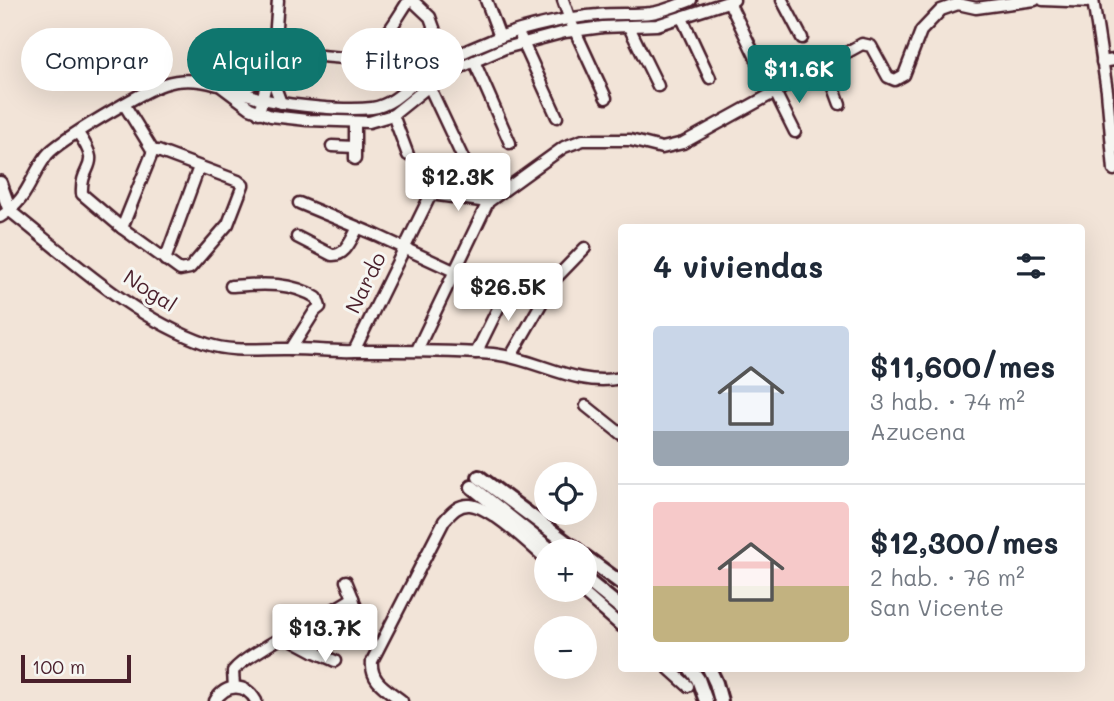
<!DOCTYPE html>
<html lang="es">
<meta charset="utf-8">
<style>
body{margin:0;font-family:Mali,sans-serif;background:#f6f6f7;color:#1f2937;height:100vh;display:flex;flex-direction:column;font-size:26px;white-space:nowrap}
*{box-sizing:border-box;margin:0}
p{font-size:23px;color:#747a83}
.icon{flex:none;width:38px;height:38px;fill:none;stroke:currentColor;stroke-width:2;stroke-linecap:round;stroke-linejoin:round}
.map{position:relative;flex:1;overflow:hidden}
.side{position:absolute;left:618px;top:224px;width:467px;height:448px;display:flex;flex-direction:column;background:#fff;border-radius:7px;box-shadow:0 7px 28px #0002}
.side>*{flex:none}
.hud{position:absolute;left:21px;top:28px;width:492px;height:63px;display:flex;gap:14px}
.buttons{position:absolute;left:534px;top:462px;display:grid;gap:14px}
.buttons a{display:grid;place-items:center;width:63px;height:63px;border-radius:50%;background:#fff;box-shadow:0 7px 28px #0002;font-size:35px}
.scale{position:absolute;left:21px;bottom:18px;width:110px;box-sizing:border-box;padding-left:7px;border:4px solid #4a1f2b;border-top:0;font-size:19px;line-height:24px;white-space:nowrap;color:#4a1f2b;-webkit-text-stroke:5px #f6f6f2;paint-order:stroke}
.price{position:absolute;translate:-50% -60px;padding:0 16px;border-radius:7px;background:#fff;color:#222;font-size:23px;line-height:46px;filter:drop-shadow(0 2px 4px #0008)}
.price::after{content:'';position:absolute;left:50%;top:42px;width:21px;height:16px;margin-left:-10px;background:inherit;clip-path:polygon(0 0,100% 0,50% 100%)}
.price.on{background:#0f766e;color:#fff}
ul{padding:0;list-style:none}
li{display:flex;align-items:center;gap:21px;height:175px;padding:0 35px}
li+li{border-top:2px solid #e0e1e3}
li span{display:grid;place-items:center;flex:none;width:196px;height:140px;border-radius:7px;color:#555}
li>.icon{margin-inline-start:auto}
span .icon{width:84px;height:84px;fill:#fffc;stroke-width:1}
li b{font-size:30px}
h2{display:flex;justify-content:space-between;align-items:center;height:84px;padding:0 35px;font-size:30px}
.tag{padding:0 24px;border-radius:32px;background:#fff;box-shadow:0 7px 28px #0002;font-size:24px;line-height:63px}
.tag.on{background:#0f766e;color:#fff}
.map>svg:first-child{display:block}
</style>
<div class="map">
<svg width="1114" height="701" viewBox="0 0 1114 701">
<rect width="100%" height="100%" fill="#f2e4d8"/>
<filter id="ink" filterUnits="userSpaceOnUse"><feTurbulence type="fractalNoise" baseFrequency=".0143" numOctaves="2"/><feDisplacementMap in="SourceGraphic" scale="14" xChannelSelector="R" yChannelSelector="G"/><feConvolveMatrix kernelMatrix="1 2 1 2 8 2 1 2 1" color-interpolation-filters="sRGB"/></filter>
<g filter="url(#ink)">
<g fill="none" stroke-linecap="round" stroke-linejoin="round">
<g stroke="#4a1f2b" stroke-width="15">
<g id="minor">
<polyline points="412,0 430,17 446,61"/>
<polyline points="486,0 500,37"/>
<polyline points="563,0 570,20 606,98"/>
<polyline points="782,0 802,38"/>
<polyline points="1043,0 1093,2"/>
<polyline points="1093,0 1107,91 1114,170"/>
<polyline points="729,2 758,62"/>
<polyline points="682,18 710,78"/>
<polyline points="629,27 658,86"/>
<polyline points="521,38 557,117"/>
<path d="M274,52l82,7c25,-9 39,-38 53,-59"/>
<polyline points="474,61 510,143"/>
<polyline points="1102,62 1114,60"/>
<polyline points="826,66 840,104"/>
<polyline points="429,86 468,169"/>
<polyline points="222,87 250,108 271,116 307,120 369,122 393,115 429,86 461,67 505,48 565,32 603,27 657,25 734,0"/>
<polyline points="238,90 251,85 269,71 281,103"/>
<polyline points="775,92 795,132"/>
<polyline points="124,104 153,151"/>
<polyline points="259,113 274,52 278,0"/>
<polyline points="393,115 408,155"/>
<path d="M78,133c26,37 2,29 4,61l40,34 58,42 10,-2 38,-44 15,-39 -5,-4 -80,-30h-5"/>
<polyline points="332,146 355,147"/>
<polyline points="355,159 355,122"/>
<polyline points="299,203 376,235 456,272"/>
<path d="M10,211c61,48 122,107 197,133 26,9 57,4 84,5 21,0 43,3 64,2 46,0 92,-1 138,3 43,4 83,34 128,24"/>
<path d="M0,217c29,-18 29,-38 47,-62 11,-14 98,-65 117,-71 37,-12 68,8 103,16 27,6 77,11 105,8 24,-3 41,-27 61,-40 20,-13 45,-22 67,-31 24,-10 72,-20 98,-22 18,-2 35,0 53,-2 14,-2 27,-8 40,-13"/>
<polyline points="122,228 153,151"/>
<path d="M297,237l35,18c14,1 19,-16 26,-27"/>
<polyline points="165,260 199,167"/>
<path d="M231,286c30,-2 59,-5 86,12l3,9 -5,4 -24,38"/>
<polyline points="417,350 488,202 564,147 583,140 630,140 662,148 683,143 862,44 871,46 888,77 895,80 904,75 921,31 941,10 958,4 976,8 1035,0"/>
<polyline points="354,351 431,194 488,202"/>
<polyline points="476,353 512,280"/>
<polyline points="511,356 556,278 585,248"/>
<polyline points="586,406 621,434"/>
<polyline points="580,590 621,626"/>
<polyline points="353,598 356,608"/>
<polyline points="285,636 315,652 335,610"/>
<polyline points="315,652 335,661"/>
<polyline points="668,668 688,686"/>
<path d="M234,687l-1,-16c8,-10 20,-16 31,-23 29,-18 60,-31 89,-50l-7,-17"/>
<path d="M215,701c11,-18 31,-18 41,0"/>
<path d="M402,701c-15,-12 -32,-19 -30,-40l72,-140c7,-8 14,-17 26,-16 21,2 60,40 76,54"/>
</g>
</g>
<g stroke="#4a1f2b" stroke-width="18">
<g id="major">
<polyline points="0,183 10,211"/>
<polyline points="479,477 578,551"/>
<polyline points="472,487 552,551"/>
<polyline points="584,556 621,583"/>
<polyline points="584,578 621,608"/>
<polyline points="690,668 698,679 706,701"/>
<polyline points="709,668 716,683 721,701"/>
</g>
</g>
<use href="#minor" stroke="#f6f6f2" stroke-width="10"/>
<use href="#major" stroke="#f6f6f2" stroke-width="12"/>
</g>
</g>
<g text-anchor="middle" stroke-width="6" stroke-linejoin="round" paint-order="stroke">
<g font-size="21" fill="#4a1f2b" stroke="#f6f6f2">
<text transform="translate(366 283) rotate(-64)" y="7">Nardo</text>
<text transform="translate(150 291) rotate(33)" y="7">Nogal</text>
</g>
</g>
</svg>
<div class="buttons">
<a><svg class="icon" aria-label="locate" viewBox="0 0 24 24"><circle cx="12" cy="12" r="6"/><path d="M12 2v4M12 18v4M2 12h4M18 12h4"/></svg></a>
<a>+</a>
<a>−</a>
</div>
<div class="scale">100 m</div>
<b class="price on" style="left:799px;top:105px">$11.6K</b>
<b class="price" style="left:458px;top:213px">$12.3K</b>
<b class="price" style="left:508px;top:323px">$26.5K</b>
<b class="price" style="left:325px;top:664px">$13.7K</b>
<div class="hud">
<a class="tag">Comprar</a>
<a class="tag on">Alquilar</a>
<a class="tag">Filtros</a>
</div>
<section class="side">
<h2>4 viviendas<svg class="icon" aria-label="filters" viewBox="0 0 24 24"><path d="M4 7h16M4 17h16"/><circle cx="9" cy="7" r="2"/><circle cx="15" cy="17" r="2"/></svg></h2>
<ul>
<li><span style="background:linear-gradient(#c9d6e8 75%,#9aa5b1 0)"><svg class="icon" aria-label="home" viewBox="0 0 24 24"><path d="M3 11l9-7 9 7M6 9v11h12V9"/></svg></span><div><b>$11,600/mes</b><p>3 hab. · 74 m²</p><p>Azucena</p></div></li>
<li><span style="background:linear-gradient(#f6c9c9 60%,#c2b280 0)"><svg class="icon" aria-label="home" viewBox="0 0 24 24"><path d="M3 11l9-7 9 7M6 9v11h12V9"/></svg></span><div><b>$12,300/mes</b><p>2 hab. · 76 m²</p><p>San Vicente</p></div></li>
</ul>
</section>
</div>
